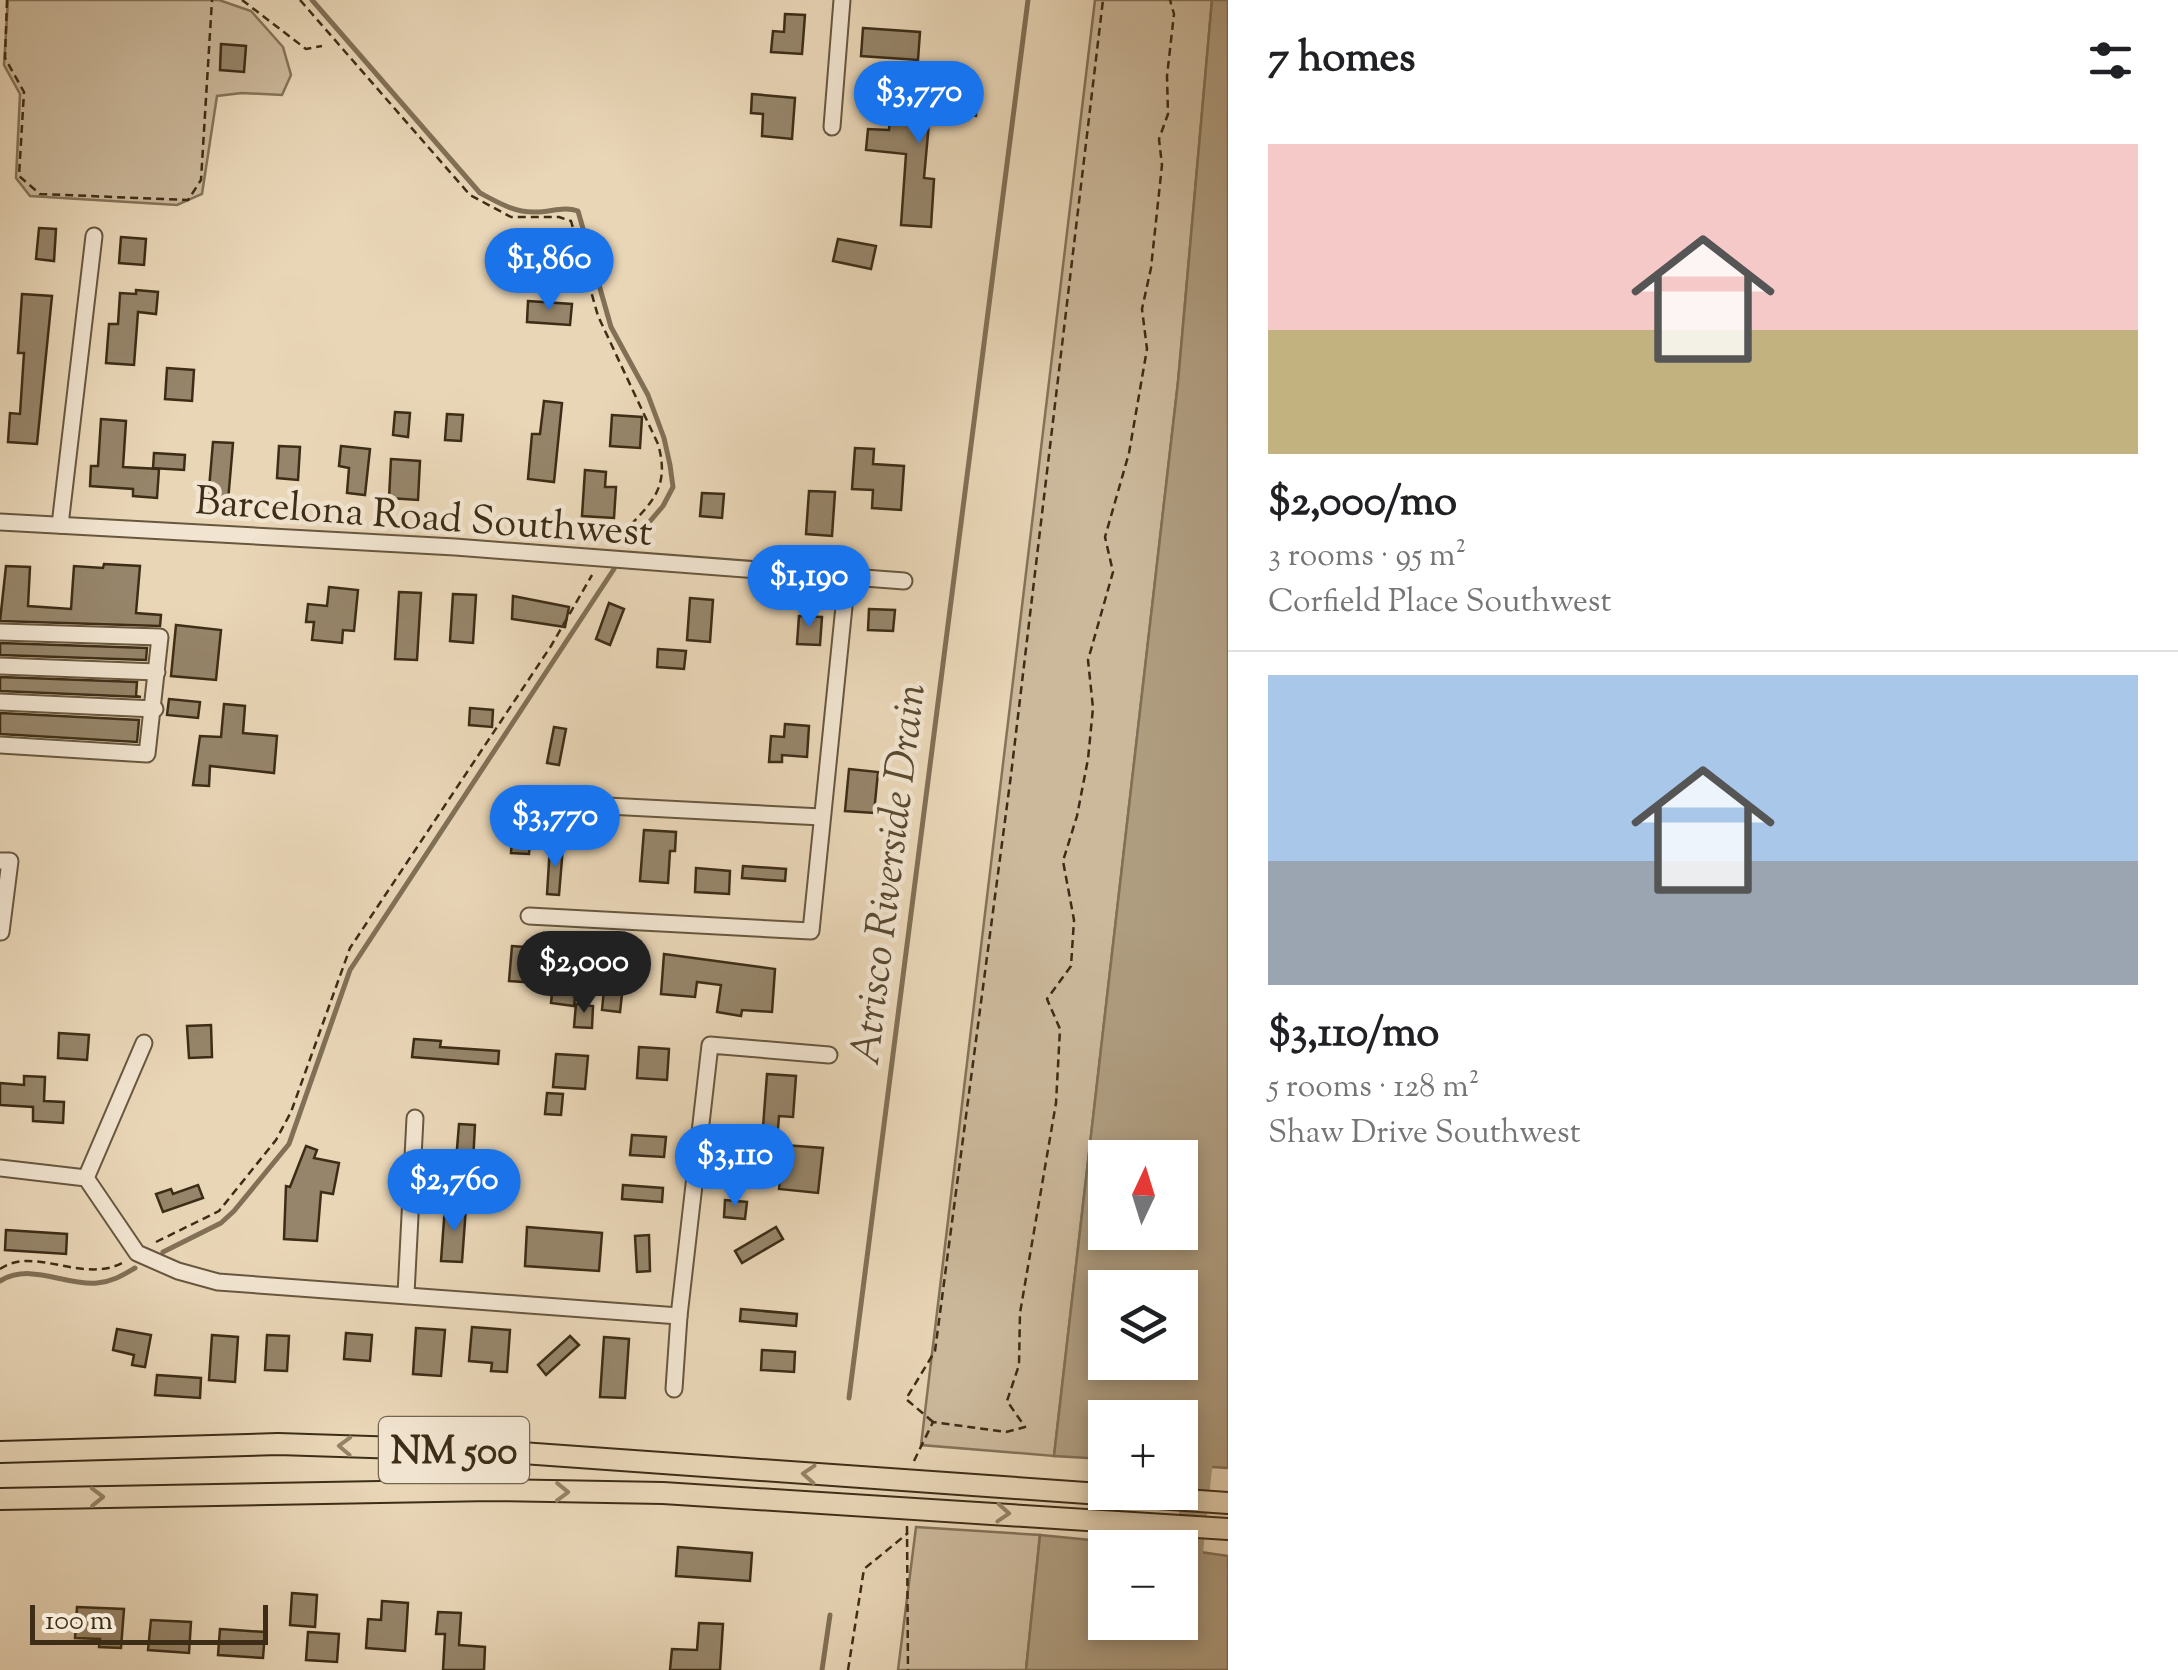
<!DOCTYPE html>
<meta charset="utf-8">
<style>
body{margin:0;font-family:"Sorts Mill Goudy",serif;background:#f6f6f6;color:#202124;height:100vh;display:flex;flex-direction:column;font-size:38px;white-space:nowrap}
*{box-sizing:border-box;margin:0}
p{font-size:32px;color:#757577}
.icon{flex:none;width:55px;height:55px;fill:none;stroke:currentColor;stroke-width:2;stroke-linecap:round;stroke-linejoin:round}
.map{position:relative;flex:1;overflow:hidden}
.drawer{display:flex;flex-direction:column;background:#fff;width:950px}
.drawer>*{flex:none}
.needle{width:65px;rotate:4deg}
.controls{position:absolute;left:1088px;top:1140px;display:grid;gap:20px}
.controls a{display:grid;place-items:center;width:110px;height:110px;border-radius:0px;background:#fff;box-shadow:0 5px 15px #0003;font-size:50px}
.scale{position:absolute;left:30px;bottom:25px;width:238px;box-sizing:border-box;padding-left:10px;border:5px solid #3d2d16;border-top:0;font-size:28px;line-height:35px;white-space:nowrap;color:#3d2d16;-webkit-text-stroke:8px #f1e4d0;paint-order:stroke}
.price{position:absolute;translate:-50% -85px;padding:0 22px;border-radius:35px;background:#1a73e8;color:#fff;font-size:32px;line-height:65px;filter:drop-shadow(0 2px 5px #0008)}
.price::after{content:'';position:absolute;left:50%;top:60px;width:30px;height:22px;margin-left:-15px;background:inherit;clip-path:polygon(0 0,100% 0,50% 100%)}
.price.selected{background:#222;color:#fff}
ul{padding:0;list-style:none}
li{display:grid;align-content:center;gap:20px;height:530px;padding:0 40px}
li+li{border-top:2px solid #e0e0e0}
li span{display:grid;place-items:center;height:310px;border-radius:0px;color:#555}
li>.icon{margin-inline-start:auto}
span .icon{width:180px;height:180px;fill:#fffc;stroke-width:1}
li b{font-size:42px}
h2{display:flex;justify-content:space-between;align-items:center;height:120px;padding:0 40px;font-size:42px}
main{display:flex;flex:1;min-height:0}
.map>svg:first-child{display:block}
</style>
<main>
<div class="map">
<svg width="1228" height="1670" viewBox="0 0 1228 1670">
<rect width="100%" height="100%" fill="#e9d6b7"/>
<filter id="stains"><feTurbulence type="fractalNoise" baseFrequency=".002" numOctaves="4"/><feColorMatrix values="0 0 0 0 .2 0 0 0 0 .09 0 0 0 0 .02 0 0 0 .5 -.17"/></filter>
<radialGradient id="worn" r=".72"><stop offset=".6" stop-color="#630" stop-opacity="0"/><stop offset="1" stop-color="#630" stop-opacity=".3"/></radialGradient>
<g fill="#ccb99c" stroke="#847359" stroke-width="2.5">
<polygon points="8,0 219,0 251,11 283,47 291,75 282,95 242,93 217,96 202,194 177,205 30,196 16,178 20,94 4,65"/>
<polygon points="1095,0 1212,0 1178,382 1054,1456 921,1445"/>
<polygon points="916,1527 1040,1535 1026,1670 898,1670"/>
</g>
<g fill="#af9d80" stroke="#817056" stroke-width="2.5" fill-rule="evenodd">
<path d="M1212,0h16v1468l-48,-3v-47h-75v41l-51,-3 124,-1074zM1105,1158h75v74h-75zM1105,1288h75v74h-75z"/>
<polygon points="1040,1535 1162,1547 1105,1548 1105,1622 1180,1622 1180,1549 1228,1556 1228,1670 1026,1670"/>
</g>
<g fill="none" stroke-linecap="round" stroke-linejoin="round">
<g stroke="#817056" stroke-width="5">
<path d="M312,0l168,193c17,9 35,20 56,19 15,0 28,-6 42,-1l33,116 37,68 16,43 6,27 3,22 -10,19 -34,40"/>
<polyline points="163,1252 221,1223 234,1211 289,1144 350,970 614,569"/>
<path d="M0,1281c31,-19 65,5 97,2 15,-1 26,-8 38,-15"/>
<polyline points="849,1398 1028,0"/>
<polyline points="822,1670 830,1615"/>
</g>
<polyline stroke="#af9d80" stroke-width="28" points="1185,1588 1202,1432"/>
</g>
<g fill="#96856a" stroke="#3d2d16" stroke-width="2.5">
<polygon points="785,14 805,15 802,54 771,52 773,31 784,32"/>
<polygon points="863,28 920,32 918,60 861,56"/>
<polygon points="221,44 246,46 244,72 220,70"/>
<polygon points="917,83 942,85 942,92 977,94 976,116 930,112 924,178 934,179 931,227 901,225 906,154 866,150 868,129 889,130 890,115 914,117"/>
<polygon points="752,94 795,98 792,139 762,136 763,114 751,113"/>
<polygon points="39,228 56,229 54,261 36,259"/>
<polygon points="121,237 146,239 144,265 119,263"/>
<polygon points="838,239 876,246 871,269 833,261"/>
<polygon points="524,265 542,266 540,287 523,286"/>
<polygon points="136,290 158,292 156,314 138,312 134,365 106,363 109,324 118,324 120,293 136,294"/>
<polygon points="22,294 52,296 37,444 8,442 10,413 20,414 24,353 18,353"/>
<polygon points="528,301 572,304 570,325 527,322"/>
<polygon points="167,368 194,370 192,401 165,399"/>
<polygon points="544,401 562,403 554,482 528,479 532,434 540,434"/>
<polygon points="395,412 410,413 408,437 393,435"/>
<polygon points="447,414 463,415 461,441 445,440"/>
<polygon points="612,415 642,417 640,448 610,446"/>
<polygon points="101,419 126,421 123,467 159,469 157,498 133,496 133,489 90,486 91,466 98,466"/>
<polygon points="213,442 233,443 228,501 208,500"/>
<polygon points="279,446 300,447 298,480 277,478"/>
<polygon points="341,446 370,449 365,495 347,493 349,468 339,466"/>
<polygon points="855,448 874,449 873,464 904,466 901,510 872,508 873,490 852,489"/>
<polygon points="154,453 185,455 184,470 153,468"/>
<polygon points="391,459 420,461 418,500 389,498"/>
<polygon points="585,470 606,472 605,487 616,487 614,518 582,516"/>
<polygon points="809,491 835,492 832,536 806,534"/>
<polygon points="702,493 724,494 722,518 700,516"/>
<polygon points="104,564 140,566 136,613 161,615 160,626 0,621 6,566 30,567 28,606 71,609 74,566 103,568"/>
<polygon points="329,587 358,590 354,631 343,630 342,643 312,640 314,622 306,622 308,604 327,606"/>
<polygon points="399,592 421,593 417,660 395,659"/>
<polygon points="453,594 476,595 473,643 450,641"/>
<polygon points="513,596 569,607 565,627 512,619"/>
<polygon points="690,598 713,600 710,642 687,640"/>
<polygon points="609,603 624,609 610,645 596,639"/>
<polygon points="869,609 895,610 893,631 868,630"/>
<polygon points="799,616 822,617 820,645 797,644"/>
<polygon points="176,625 221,630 216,680 171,676"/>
<polygon points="0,643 147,648 146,660 0,655"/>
<polygon points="658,649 686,651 684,669 657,667"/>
<polygon points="0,677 137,682 136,696 141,697 0,691"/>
<polygon points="169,699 200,702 198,718 167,715"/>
<polygon points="224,704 245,706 243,733 277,736 274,773 210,766 209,786 193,785 200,736 221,737"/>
<polygon points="470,708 493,710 492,727 469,725"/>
<polygon points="0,713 139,720 137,742 0,734"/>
<polygon points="785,724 809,726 807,757 782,755 782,762 769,762 771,736 784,737"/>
<polygon points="554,727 566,729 559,765 547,763"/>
<polygon points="849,769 878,772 874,813 845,811"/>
<polygon points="514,811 533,813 529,854 511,853"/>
<polygon points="644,830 676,832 675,851 670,851 668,883 640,881"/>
<polygon points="550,846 563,847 559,895 547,894"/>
<polygon points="743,866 786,869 785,881 742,878"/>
<polygon points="696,868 730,871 729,894 695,892"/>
<polygon points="512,946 603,953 603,948 627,950 620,1012 602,1010 606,969 579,965 574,1006 551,1003 553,984 509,981"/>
<polygon points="664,954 775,969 772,1012 742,1010 741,1016 717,1012 721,985 697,982 695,997 661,994"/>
<polygon points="576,1004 593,1006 592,1028 574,1027"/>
<polygon points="211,1025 212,1057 189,1058 187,1026"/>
<polygon points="59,1033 89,1035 87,1060 58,1058"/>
<polygon points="414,1039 441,1041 440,1047 499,1051 498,1064 412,1057"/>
<polygon points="639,1047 669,1049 667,1080 637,1078"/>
<polygon points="556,1054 588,1056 585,1089 553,1087"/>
<polygon points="767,1074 796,1076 793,1117 779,1116 777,1142 755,1140 756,1126 763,1127"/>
<polygon points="24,1076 45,1077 44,1101 64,1102 63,1123 33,1121 33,1107 0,1105 0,1083 24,1085"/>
<polygon points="547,1093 563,1094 561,1115 545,1114"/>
<polygon points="459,1124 475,1125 473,1162 456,1161"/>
<polygon points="632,1135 666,1137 664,1157 630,1155"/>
<polygon points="784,1145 823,1148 818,1193 779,1189"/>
<polygon points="306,1146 317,1150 314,1158 339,1163 333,1194 321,1192 317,1241 284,1239 286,1186 290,1187"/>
<polygon points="198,1185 203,1198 163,1212 156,1194 171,1189 173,1194"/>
<polygon points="623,1185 663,1188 662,1202 622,1199"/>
<polygon points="725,1200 747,1202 745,1219 724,1217"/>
<polygon points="445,1206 466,1207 462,1262 441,1261"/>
<polygon points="527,1227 602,1233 599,1271 525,1266"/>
<polygon points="776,1227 783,1239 742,1263 735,1251"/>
<polygon points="6,1230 67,1234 66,1254 5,1250"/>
<polygon points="649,1235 650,1271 637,1272 635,1236"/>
<polygon points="741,1309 797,1314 796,1326 740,1321"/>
<polygon points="472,1327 510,1330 507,1372 491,1371 492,1363 469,1361"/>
<polygon points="416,1328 445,1330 441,1376 413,1374"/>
<polygon points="117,1329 151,1335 145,1367 132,1365 134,1355 113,1350"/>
<polygon points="346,1333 372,1335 370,1361 344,1359"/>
<polygon points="212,1335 238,1337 235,1382 209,1380"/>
<polygon points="267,1335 289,1336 287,1371 265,1370"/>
<polygon points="570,1336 579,1345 546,1375 538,1365"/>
<polygon points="604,1337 629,1339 625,1398 600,1397"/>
<polygon points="762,1350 795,1352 794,1372 761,1370"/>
<polygon points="157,1375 201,1378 200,1398 155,1395"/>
<polygon points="678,1547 752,1553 750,1581 676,1576"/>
<polygon points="292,1593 317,1595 315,1627 290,1625"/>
<polygon points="382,1601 408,1603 405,1651 366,1648 368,1619 381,1620"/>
<polygon points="77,1607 124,1609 121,1648 99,1647 100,1639 75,1638"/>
<polygon points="438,1612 461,1613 459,1645 485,1647 484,1670 443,1670 445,1634 436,1634"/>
<polygon points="151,1620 191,1622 189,1653 148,1650"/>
<polygon points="699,1623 723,1624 720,1670 670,1670 672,1649 697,1650"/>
<polygon points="220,1629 265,1632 263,1658 218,1655"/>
<polygon points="308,1632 339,1634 337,1662 306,1660"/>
</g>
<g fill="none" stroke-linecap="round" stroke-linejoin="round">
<g stroke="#68573e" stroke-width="19">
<g id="minor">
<polyline points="832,127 842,0"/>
<polyline points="0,522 455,547 904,581"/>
<polyline points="60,525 94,236"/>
<polyline points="0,632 160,637 147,754 0,745"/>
<polyline points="0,666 157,672"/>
<polyline points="0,702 155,709"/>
<polyline points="529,802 822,817"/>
<polyline points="0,861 10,861 1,932"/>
<polyline points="529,916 811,931 847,577"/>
<polyline points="0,1168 86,1178 137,1253 178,1271 218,1282 679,1316"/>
<polyline points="86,1178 144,1043"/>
<polyline points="406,1294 415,1118"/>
<polyline points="674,1389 679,1316 710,1045 829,1055"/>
</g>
</g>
<g stroke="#3d2d16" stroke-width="24">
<g id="major">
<polyline points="0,1452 278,1444 493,1451 1228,1503"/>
<polyline points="0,1499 492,1490 663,1493 1228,1529"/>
</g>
</g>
<g stroke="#3d2d16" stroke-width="2.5" stroke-dasharray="8 5" stroke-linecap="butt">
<polyline points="7,0 5,58 24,92 19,176 40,194 188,200 201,180 212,0"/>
<polyline points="242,0 306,49 322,46"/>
<path d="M300,0l170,195 41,22h48l12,4 27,95 60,128c15,52 -16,64 -44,100"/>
<polyline points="156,1242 219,1211 276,1140 291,1112 350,948 551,646 592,575"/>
<path d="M0,1269c34,-24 84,16 124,-7"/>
<polyline points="933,1422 906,1399 935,1351 1011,775 1103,0"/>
<polyline points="914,1461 933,1422 1006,1432 1025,1427 1007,1401 1019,1365 1020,1313 1056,1103 1060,1029 1047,999 1071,966 1074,920 1063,861 1077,816 1088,759 1093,708 1088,660 1113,572 1105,537 1129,453 1147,349 1142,309 1151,268 1162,165 1159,139 1168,114 1167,76 1174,14 1170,0"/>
<polyline points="907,1526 908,1670"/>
<polyline points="848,1670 864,1569 908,1533"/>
</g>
<use href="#minor" stroke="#f1e4d0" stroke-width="15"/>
<use href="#major" stroke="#e9d6b7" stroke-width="20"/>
</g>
<defs><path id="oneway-chevron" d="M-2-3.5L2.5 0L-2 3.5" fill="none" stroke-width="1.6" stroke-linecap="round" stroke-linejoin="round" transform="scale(2.5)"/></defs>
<g stroke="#938266">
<use href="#oneway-chevron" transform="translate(345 1446) rotate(-178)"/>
<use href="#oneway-chevron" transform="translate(809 1474) rotate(-176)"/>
<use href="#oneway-chevron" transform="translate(562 1492) rotate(1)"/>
<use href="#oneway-chevron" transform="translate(97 1497) rotate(-1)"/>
<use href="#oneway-chevron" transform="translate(1003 1513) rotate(4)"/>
</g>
<g text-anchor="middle" stroke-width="9" stroke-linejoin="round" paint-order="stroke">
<rect fill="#f1e4d0" stroke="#73644e" stroke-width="2.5" x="379" y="1417" width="150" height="66" rx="8"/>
<g font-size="38" font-weight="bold" fill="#3d2d16">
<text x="454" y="1463">NM 500</text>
</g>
<g font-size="40" fill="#3d2d16" stroke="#f1e4d0">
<text transform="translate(424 515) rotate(4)" y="14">Barcelona Road Southwest</text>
</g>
<g font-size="42" font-style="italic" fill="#5a4930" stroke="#f1e4d0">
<text transform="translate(886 874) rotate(-83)" y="15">Atrisco Riverside Drain</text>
</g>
</g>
<rect width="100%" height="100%" filter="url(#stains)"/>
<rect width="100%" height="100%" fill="url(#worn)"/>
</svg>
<div class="controls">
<a><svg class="needle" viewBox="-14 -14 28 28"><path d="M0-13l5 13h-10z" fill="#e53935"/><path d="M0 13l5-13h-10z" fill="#757577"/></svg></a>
<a><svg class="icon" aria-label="layers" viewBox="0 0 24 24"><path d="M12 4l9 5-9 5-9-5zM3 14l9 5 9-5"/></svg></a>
<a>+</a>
<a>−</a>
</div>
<div class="scale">100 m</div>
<b class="price" style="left:919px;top:146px">$3,770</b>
<b class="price" style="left:549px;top:313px">$1,860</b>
<b class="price" style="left:809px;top:630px">$1,190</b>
<b class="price" style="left:555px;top:870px">$3,770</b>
<b class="price selected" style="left:584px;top:1016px">$2,000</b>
<b class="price" style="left:735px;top:1209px">$3,110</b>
<b class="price" style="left:454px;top:1234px">$2,760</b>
</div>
<section class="drawer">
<h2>7 homes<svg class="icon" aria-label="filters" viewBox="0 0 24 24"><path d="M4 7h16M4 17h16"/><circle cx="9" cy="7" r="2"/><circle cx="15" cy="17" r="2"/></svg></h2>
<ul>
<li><span style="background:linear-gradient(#f6c9c9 60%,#c2b280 0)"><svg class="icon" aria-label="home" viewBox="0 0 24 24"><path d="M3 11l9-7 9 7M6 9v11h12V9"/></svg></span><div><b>$2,000/mo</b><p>3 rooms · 95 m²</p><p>Corfield Place Southwest</p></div></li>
<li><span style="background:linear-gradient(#a9c7e8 60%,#9aa5b1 0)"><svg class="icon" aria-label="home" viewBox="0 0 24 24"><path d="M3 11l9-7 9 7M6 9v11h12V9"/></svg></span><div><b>$3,110/mo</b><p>5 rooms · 128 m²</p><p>Shaw Drive Southwest</p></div></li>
</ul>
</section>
</main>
